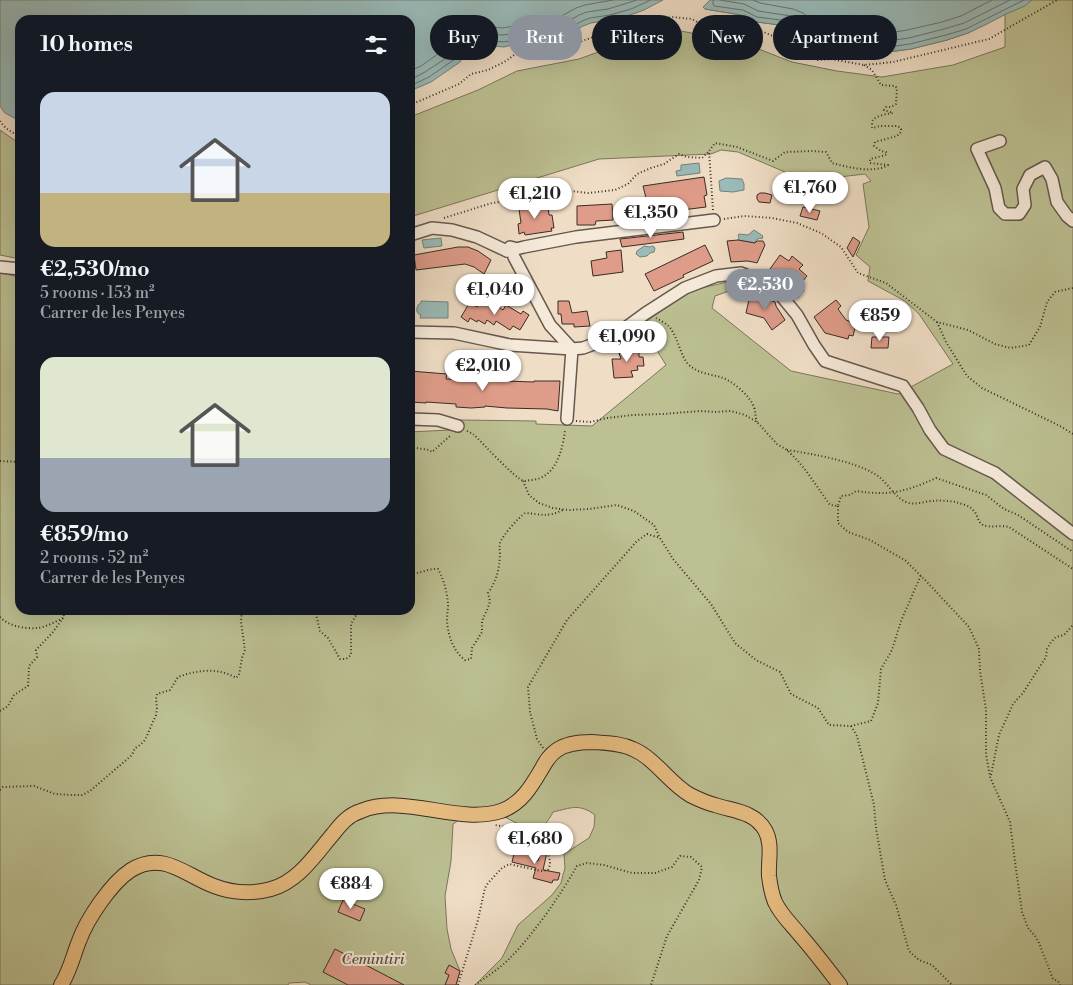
<!DOCTYPE html>
<meta charset="utf-8">
<style>
body{margin:0;font-family:"Libre Bodoni",serif;background:#20242c;color:#f1f3f6;height:100vh;display:flex;flex-direction:column;font-size:19px;white-space:nowrap}
*{box-sizing:border-box;margin:0}
p{font-size:16px;color:#9ea1a6}
.icon{flex:none;width:28px;height:28px;fill:none;stroke:currentColor;stroke-width:2;stroke-linecap:round;stroke-linejoin:round}
.map{position:relative;flex:1;overflow:hidden}
.sheet{position:absolute;left:15px;top:15px;width:400px;height:600px;display:flex;flex-direction:column;background:#171b24;border-radius:15px;box-shadow:0 5px 20px #0002}
.sheet>*{flex:none}
.guide{position:absolute;left:430px;top:15px;width:475px;height:45px;display:flex;gap:10px}
.price{position:absolute;translate:-50% -42px;padding:0 11px;border-radius:18px;background:#fff;color:#222;font-size:16px;line-height:32px;filter:drop-shadow(0 1px 2px #0008)}
.price::after{content:'';position:absolute;left:50%;top:30px;width:15px;height:11px;margin-left:-8px;background:inherit;clip-path:polygon(0 0,100% 0,50% 100%)}
.price.current{background:#8c9099;color:#fff}
ul{padding:0;list-style:none}
li{display:grid;align-content:center;gap:10px;height:265px;padding:0 25px}
li span{display:grid;place-items:center;height:155px;border-radius:15px;color:#555}
li>.icon{margin-inline-start:auto}
span .icon{width:90px;height:90px;fill:#fffc;stroke-width:1}
li b{font-size:21px}
h2{display:flex;justify-content:space-between;align-items:center;height:60px;padding:0 25px;font-size:21px}
.pill{padding:0 18px;border-radius:22px;background:#171b24;box-shadow:0 5px 20px #0002;font-size:18px;line-height:45px}
.pill.current{background:#8c9099;color:#fff}
.map>svg:first-child{display:block}
</style>
<div class="map">
<svg width="1073" height="985" viewBox="0 0 1073 985">
<rect width="100%" height="100%" fill="#efddc5"/>
<filter id="stains"><feTurbulence type="fractalNoise" baseFrequency=".004" numOctaves="4"/><feColorMatrix values="0 0 0 0 .2 0 0 0 0 .09 0 0 0 0 .02 0 0 0 .5 -.17"/></filter>
<radialGradient id="worn" r=".72"><stop offset=".6" stop-color="#630" stop-opacity="0"/><stop offset="1" stop-color="#630" stop-opacity=".3"/></radialGradient>
<g fill="#bcc092" stroke="#7a765c">
<path d="M710,0h363v985h-598l27,-27 16,-33 34,-30 9,-12 2,-8 2,-7 -1,-14 25,-16 5,-11 1,-12c-16,-12 -24,-7 -42,-3 -5,10 -10,16 -22,19l-26,-14 -17,3h-29l-6,4 -2,37 -6,35 2,33 4,20 9,22 -4,14h-145l-6,-3 -16,1 -1,2h-288v-712l20,4v333h390v-178l39,-2 10,-10 77,1v3l56,2 74,-61 -25,-40 51,-35 45,-10 -8,11 -14,5 -3,12 79,63 107,23 55,-30 -34,-50 -14,-13 -37,-20 2,-14 -14,-12 13,-28 -6,-43 8,-3 -6,-7 -43,5 -7,5 -11,2 -8,-3 -11,-11 -47,-20 -17,-2 -10,4 -112,5 -189,58v-100l68,-27 39,-19 62,-12 47,-17 55,-11 62,12 49,19 45,9 45,6 71,-12 52,-18v-33l-37,19 -21,7 -36,9 -38,5 -24,-2 -16,-9 -11,-3 -18,-2 -10,-9 -7,-3 -30,-4 -6,-2 -10,-5 -36,-6 -2,-2z"/>
<polygon points="0,130 20,144 20,259 0,255"/>
</g>
<g fill="#9abbb9" stroke="#73827e">
<polygon points="0,0 663,0 644,10 633,14 611,20 591,23 583,26 567,35 560,37 536,37 525,42 504,47 480,45 473,46 464,55 460,62 431,82 410,91 410,20 20,20 20,121 5,113 0,106"/>
<polygon points="710,0 1032,0 1025,6 1006,14 985,25 968,33 947,40 911,49 873,54 849,52 833,43 822,40 804,38 794,29 787,26 757,22 751,20 741,15 705,9 703,7"/>
<polygon points="699,163 700,173 677,176 676,171 681,170 681,165"/>
<polygon points="726,178 742,179 744,184 744,190 733,192 720,191 719,181"/>
<polygon points="754,230 763,236 762,239 760,238 756,240 755,243 738,240 739,238 738,235 739,234 748,235"/>
<polygon points="441,238 442,246 424,248 422,240"/>
<polygon points="644,246 650,247 653,246 655,248 654,252 650,253 647,256 640,257 636,254 637,251"/>
<path d="M421,301l27,1v16h-28l1,-3c-5,-2 -5,-5 -3,-10l3,-2z"/>
<polygon points="483,353 494,354 497,356 496,360 487,361 483,365 478,364 476,361 476,356"/>
</g>
<g fill="none" stroke-linecap="round" stroke-linejoin="round">
<g stroke="#697470" stroke-width="1">
<polyline points="713,0 713,4 714,6 743,10 757,17 788,21 796,25 806,33 823,35 835,38 851,48 873,49 910,44 946,35 966,29 1024,0"/>
<polyline points="720,0 744,4 758,11 791,16 799,19 808,27 823,29 837,32 853,42 872,43 909,38 944,29 964,23 1010,0"/>
<polyline points="753,0 760,3 793,9 803,13 812,20 825,21 839,25 855,34 872,36 907,30 942,22 961,16 992,0"/>
<polyline points="410,71 421,66 445,49 456,37 467,29 480,26 503,28 518,25 532,19 542,18 558,18 576,8 585,5 613,0"/>
<polyline points="410,80 425,72 451,55 461,42 469,36 480,34 503,35 521,32 534,26 559,25 563,24 579,15 587,12 608,9 637,0"/>
<polyline points="410,86 429,77 455,59 465,47 472,42 480,40 504,42 523,38 535,32 560,32 566,30 582,21 590,18 610,15 631,9 651,0"/>
</g>
</g>
<g fill="#df9c89" stroke="#382c26">
<polygon points="704,177 707,195 704,196 706,207 650,214 643,186"/>
<polygon points="760,193 765,193 772,195 770,203 759,202 757,199 757,195"/>
<polygon points="612,204 613,220 596,221 595,225 577,225 577,206"/>
<polygon points="537,206 548,206 549,215 552,215 554,228 551,228 552,231 525,235 524,232 519,234 518,224 521,223 519,209"/>
<polygon points="803,207 820,211 817,220 800,216"/>
<polygon points="683,232 684,239 622,247 620,239"/>
<polygon points="853,237 860,242 853,257 847,248"/>
<polygon points="738,240 755,243 757,241 763,241 765,245 757,263 753,262 747,261 731,262 727,241"/>
<polygon points="705,245 713,261 683,275 684,277 654,291 645,274"/>
<polygon points="458,247 468,247 478,251 491,260 484,274 474,267 465,264 416,270 414,255"/>
<polygon points="621,250 623,272 593,276 591,261 607,258 606,252"/>
<polygon points="780,255 789,261 792,256 803,265 799,269 807,276 799,286 804,290 798,298 790,292 793,286 770,269"/>
<polygon points="750,295 765,298 775,302 776,306 785,320 772,330 764,318 746,313"/>
<polygon points="836,300 841,306 838,309 846,320 856,324 853,336 849,335 848,339 825,333 814,317"/>
<polygon points="558,301 569,301 572,313 587,311 590,326 574,327 574,324 562,324 561,314 558,314"/>
<polygon points="470,302 477,307 480,302 495,309 497,306 503,310 506,305 521,314 523,311 529,315 520,330 513,326 510,330 496,321 494,325 487,320 485,324 478,320 477,322 470,318 468,322 461,317"/>
<polygon points="872,337 889,337 888,348 871,348"/>
<polygon points="639,347 639,357 643,357 644,366 637,366 638,370 631,371 633,377 614,378 612,359 621,359 619,353 622,353 621,350"/>
<polygon points="410,371 447,374 446,379 534,382 534,381 560,381 558,411 547,409 507,408 485,406 485,407 471,408 456,407 456,404 426,402 426,403 410,402"/>
<polygon points="551,825 561,825 561,831 566,831 565,845 551,846"/>
<polygon points="516,846 527,849 526,854 534,856 533,860 538,861 541,851 547,852 543,870 560,873 558,880 553,880 552,883 533,878 536,868 512,862"/>
<polygon points="343,900 365,909 360,921 338,912"/>
<polygon points="335,949 404,985 348,985 323,972"/>
<polygon points="449,965 460,971 456,985 445,985 449,975 445,973"/>
</g>
<g fill="none" stroke-linecap="round" stroke-linejoin="round">
<g stroke="#66584e" stroke-width="14">
<g id="minor">
<polyline points="1000,141 977,149 995,188 999,208 1005,214 1019,214 1025,205 1023,189 1030,175 1045,167 1052,179 1057,202 1067,216 1073,221"/>
<polyline points="410,235 432,228 452,230 477,237 507,251"/>
<polyline points="507,251 510,247 514,248 516,249 524,247 576,237 714,220"/>
<polyline points="514,257 550,325 572,349"/>
<polyline points="0,267 20,269"/>
<polyline points="410,332 454,333 510,345 572,349 583,348 613,337 646,313 685,288 716,276 741,273 763,282 779,293 797,315 814,345 825,361 903,386 918,408 930,430 944,449 995,473 1073,534"/>
<polyline points="410,419 438,420 458,426"/>
<polyline points="567,419 572,349"/>
</g>
</g>
<g stroke="#382c26" stroke-width="16">
<path id="major" d="M61,985c9,-14 12,-29 18,-44 8,-22 32,-58 52,-71 32,-20 55,6 83,16 18,7 39,8 57,3 28,-8 44,-34 62,-55 8,-10 15,-19 28,-23 43,-18 97,14 140,0 20,-7 30,-24 40,-41 4,-7 8,-15 16,-20 10,-7 23,-8 35,-8 14,1 28,1 41,7 23,10 36,34 57,46 8,4 17,8 25,10 18,6 39,6 50,25 8,14 3,31 4,46 1,8 3,19 6,26 6,13 17,23 25,33 14,16 27,33 40,50"/>
</g>
<g stroke="#382c26" stroke-width="2" stroke-dasharray="1 2.5" stroke-linecap="butt">
<polyline points="864,65 872,70 881,85 895,86 897,88 896,104 891,107 886,107 884,110 893,113"/>
<polyline points="410,105 459,84 471,74 488,70 506,61 514,55 550,48 566,47 615,29 629,25 672,17 692,19 701,24 712,26 751,29 761,31 780,39 798,51 818,60 831,59 864,65 893,62 989,39 1057,0"/>
<path d="M0,121c5,8 11,11 20,15"/>
<path d="M713,210l-4,-59 6,-8 22,4 36,14 12,-9 27,-1 14,1 6,11c15,4 42,11 56,2l-18,-2v-4l12,-3 5,-2 -1,-2 -5,-1 -7,-5 1,-4 22,-6 4,-4v-3l-3,-3h-18l-8,2c0,-2 0,-7 1,-8 4,-5 15,-6 20,-7"/>
<polyline points="444,218 492,203 558,194 571,191 588,193 615,190 628,184 637,174 651,168 664,164 679,154 687,157 702,158 709,151"/>
<polyline points="724,219 744,216 772,218 797,223 821,233 841,247 858,273 886,283 937,322 968,330 995,344 1010,348 1029,345 1040,327 1047,302 1055,292 1073,288"/>
<path d="M656,318c5,3 12,6 15,11 7,10 9,25 17,35 9,9 21,10 32,13 12,3 30,19 34,30 2,6 1,10 3,15"/>
<polyline points="937,322 946,342 967,376 982,388 1060,426 1073,434"/>
<path d="M576,421l14,1 17,-4 26,-3 30,-1 37,-3 15,1 16,-1 14,4 12,7 20,22 10,6 11,11 9,11 23,33 8,1 3,-10 9,-1 6,-4c34,5 49,1 80,-13l50,17 18,14 14,6 55,37"/>
<path d="M467,431l6,3c9,8 42,45 51,47 3,0 5,-1 8,-1 24,-2 31,-31 33,-50"/>
<polyline points="410,447 429,450 432,452 450,436"/>
<path d="M787,450c26,4 66,11 88,24 12,7 19,23 31,28 9,4 18,-1 27,-1 7,-1 15,0 23,1 5,2 13,3 17,8 5,4 4,12 10,15 6,3 18,0 26,2l64,42"/>
<polyline points="0,461 20,462"/>
<polyline points="523,481 529,495 539,503 553,508 568,510 589,509 617,505 634,511 654,525 659,536"/>
<polyline points="838,506 838,523 848,532 870,540 906,561 927,582 969,627 979,649 980,671 986,710 986,754 990,777 1010,822 1015,862 1022,912 1028,928 1035,936 1039,943 1053,979 1058,981 1060,985"/>
<path d="M410,574c10,0 18,-6 28,-5 6,11 9,23 10,35 0,6 -1,11 -1,17 1,14 6,30 18,39l6,-1 1,-11 10,-16v-11l6,-13 2,-7 -2,-8c9,-13 11,-23 12,-38 0,-4 -1,-8 0,-12 2,-7 19,-26 25,-30 17,1 21,5 38,-3"/>
<polyline points="315,610 320,631 328,638 340,659 346,659 351,655 351,624 359,610"/>
<path d="M0,617c8,9 25,12 37,11 9,-1 18,-6 26,-10l2,-8"/>
<polyline points="0,711 8,706 14,695 28,686 29,666 37,657 36,650 53,632 63,618"/>
<polyline points="851,726 857,736 874,805 876,828 885,880 896,905 909,951 919,960 932,965 952,985"/>
<polyline points="543,748 537,739 530,712 528,687 567,620 637,541 647,534 660,538 673,559 711,604 735,643 756,660 780,672 791,694 818,708 829,725 851,726 871,721 878,703 881,669 892,650 901,621 921,575"/>
<polyline points="991,775 999,735 1013,704 1023,693 1046,657 1047,649 1051,642 1056,637 1064,635 1073,625"/>
<path d="M0,790l3,-3 31,-1 21,8 16,1h11l8,-4 42,-36 3,-7 5,-3 5,-5 11,-25 1,-7 -1,-9 1,-5 13,-4 8,-13c19,-7 40,-10 58,1l3,-3 3,-17 3,-8 -4,-28 1,-12"/>
<path d="M458,985l20,-65 7,-32 3,-5 14,-15 7,-4 32,7 7,-1c10,-18 -20,-36 -34,-41 -6,-2 -13,-3 -19,-4"/>
<path d="M475,985c11,-8 24,-16 34,-26 25,-25 50,-62 68,-93l10,-3 17,2 28,8h23l17,-6 8,-11 11,1 11,10 -3,13 -32,56 -16,49"/>
</g>
<use href="#minor" stroke="#f5e9d9" stroke-width="11"/>
<use href="#major" stroke="#e8be82" stroke-width="14"/>
</g>
<g text-anchor="middle" stroke-width="4" stroke-linejoin="round" paint-order="stroke">
<g font-size="15" font-style="italic" fill="#595141" stroke="#f5e9d9">
<text x="373" y="964">Cemintiri</text>
</g>
</g>
<rect width="100%" height="100%" filter="url(#stains)"/>
<rect width="100%" height="100%" fill="url(#worn)"/>
</svg>
<b class="price" style="left:810px;top:214px">€1,760</b>
<b class="price" style="left:535px;top:220px">€1,210</b>
<b class="price" style="left:651px;top:239px">€1,350</b>
<b class="price current" style="left:765px;top:311px">€2,530</b>
<b class="price" style="left:495px;top:316px">€1,040</b>
<b class="price" style="left:880px;top:342px">€859</b>
<b class="price" style="left:627px;top:363px">€1,090</b>
<b class="price" style="left:483px;top:392px">€2,010</b>
<b class="price" style="left:535px;top:865px">€1,680</b>
<b class="price" style="left:351px;top:910px">€884</b>
<div class="guide">
<a class="pill">Buy</a>
<a class="pill current">Rent</a>
<a class="pill">Filters</a>
<a class="pill">New</a>
<a class="pill">Apartment</a>
</div>
<section class="sheet">
<h2>10 homes<svg class="icon" aria-label="filters" viewBox="0 0 24 24"><path d="M4 7h16M4 17h16"/><circle cx="9" cy="7" r="2"/><circle cx="15" cy="17" r="2"/></svg></h2>
<ul>
<li><span style="background:linear-gradient(#c9d6e8 65%,#c2b280 0)"><svg class="icon" aria-label="home" viewBox="0 0 24 24"><path d="M3 11l9-7 9 7M6 9v11h12V9"/></svg></span><div><b>€2,530/mo</b><p>5 rooms · 153 m²</p><p>Carrer de les Penyes</p></div></li>
<li><span style="background:linear-gradient(#dfe7d0 65%,#9aa5b1 0)"><svg class="icon" aria-label="home" viewBox="0 0 24 24"><path d="M3 11l9-7 9 7M6 9v11h12V9"/></svg></span><div><b>€859/mo</b><p>2 rooms · 52 m²</p><p>Carrer de les Penyes</p></div></li>
</ul>
</section>
</div>
